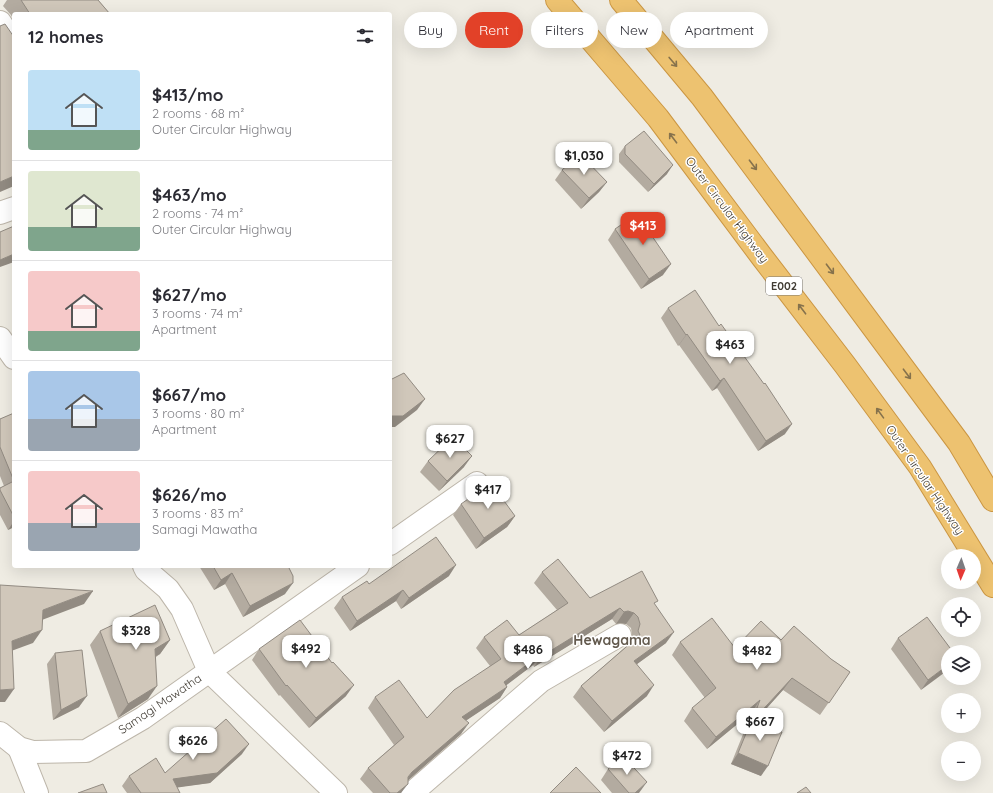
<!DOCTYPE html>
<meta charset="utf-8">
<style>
body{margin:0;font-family:Quicksand,sans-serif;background:#f7f7f7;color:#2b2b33;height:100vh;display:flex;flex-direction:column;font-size:15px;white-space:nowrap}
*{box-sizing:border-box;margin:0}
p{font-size:13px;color:#7c7c81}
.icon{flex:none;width:22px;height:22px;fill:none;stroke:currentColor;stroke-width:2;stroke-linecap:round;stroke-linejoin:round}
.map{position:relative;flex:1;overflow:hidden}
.panel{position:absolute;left:12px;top:12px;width:380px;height:556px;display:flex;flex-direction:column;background:#fff;border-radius:4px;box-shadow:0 4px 16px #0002}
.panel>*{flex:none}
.banner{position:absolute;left:404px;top:12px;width:380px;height:36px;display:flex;gap:8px}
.needle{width:26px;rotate:182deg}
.tools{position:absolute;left:941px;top:549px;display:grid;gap:8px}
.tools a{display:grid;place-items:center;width:40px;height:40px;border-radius:50%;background:#fff;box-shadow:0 4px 16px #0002;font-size:20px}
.price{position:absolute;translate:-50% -34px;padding:0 9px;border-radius:8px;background:#fff;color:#222;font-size:13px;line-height:26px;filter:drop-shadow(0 1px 2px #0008)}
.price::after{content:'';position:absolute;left:50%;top:24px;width:12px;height:9px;margin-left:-6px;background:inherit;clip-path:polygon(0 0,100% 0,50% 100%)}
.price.current{background:#e24128;color:#fff}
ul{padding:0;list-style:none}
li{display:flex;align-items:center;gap:12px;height:100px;padding:0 16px}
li+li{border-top:1px solid #e1e1e2}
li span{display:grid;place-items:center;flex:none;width:112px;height:80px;border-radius:4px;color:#555}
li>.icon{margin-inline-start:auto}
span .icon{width:48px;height:48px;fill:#fffc;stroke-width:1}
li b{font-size:17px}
h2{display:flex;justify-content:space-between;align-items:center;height:48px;padding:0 16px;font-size:17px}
.pill{padding:0 14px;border-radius:18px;background:#fff;box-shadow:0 4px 16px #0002;font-size:14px;line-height:36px}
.pill.current{background:#e24128;color:#fff}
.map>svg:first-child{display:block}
</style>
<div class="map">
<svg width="993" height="793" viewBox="0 0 993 793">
<rect width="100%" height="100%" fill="#efece3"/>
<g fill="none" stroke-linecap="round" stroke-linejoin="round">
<g stroke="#bdb6aa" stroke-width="24">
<g id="street">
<polyline points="0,22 14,44"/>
<polyline points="0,213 14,208"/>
<polyline points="0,338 14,358"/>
<polyline points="390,544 477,483"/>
<polyline points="144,566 146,570 168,589 182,609 209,671 336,793"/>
<polyline points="0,733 19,748 33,752 86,751 143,718 358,566"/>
<polyline points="19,748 37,793"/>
<polyline points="412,793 541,681 620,635"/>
</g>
</g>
<g stroke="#cb9642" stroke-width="24">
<g id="highway">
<polyline points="557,0 658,118 762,257 845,365 920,467 993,586"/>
<polyline points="621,0 702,97 959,443 993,500"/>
</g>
</g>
<use href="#street" stroke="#fff" stroke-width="22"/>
<use href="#highway" stroke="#edc270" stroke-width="22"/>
</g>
<g fill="#b3aba0">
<polygon points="7,0 98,0 110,14 14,14 14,21 11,15 3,6"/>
<polygon points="625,146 667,174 648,192 619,162 619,154"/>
<polygon points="562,170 607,182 599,192 581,209 555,180"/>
<polygon points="615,229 663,275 641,289 608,240"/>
<polygon points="668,308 785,434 758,451 717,388 712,391 679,345 678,346 661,318"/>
<polygon points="14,414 14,527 8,530 0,515 0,488 4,486 0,476 0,419"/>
<polygon points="428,461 464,467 439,491 420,472"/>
<polygon points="461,504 515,516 507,527 476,549 453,515"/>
<polygon points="199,566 288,566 285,594 243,617 225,584 214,590"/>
<polygon points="542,572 590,598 655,605 666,643 637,664 647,696 604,732 573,697 581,686 630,643 630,642 632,635 631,628 626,624 620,623 616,624 612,619 534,667 533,665 506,685 507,687 500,698 466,720 461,734 408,780 401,793 373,793 360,779 368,768 394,745 368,708 375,697 427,718 490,666 476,648 484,637 519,635 557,610 534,583"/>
<polygon points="449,576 401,609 396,601 350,631 334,608 342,597"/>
<polygon points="100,631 170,640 160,654 156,657 148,699 118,718 90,645"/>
<polygon points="898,638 953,652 921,690 891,649"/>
<polygon points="781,640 831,659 850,672 820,715 783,690 755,721 761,776 731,764 752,712 707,749 684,721 692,708 705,698 672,655 680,642 735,648"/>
<polygon points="259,649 346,696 309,728 280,695 279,696 252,660"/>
<polygon points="55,653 79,707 53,720 47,664"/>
<polygon points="242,754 210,783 177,787 180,793 127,793 122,786 129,776 165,773"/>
<polygon points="608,769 639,793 612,793 601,780"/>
</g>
<g fill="#928b82">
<polygon points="673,165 667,174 648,192 654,184"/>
<polygon points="14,176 14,186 0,192 0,182"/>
<polygon points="607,182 599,192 581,209 589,198"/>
<polygon points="14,254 14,262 0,267 0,260"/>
<polygon points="671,264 663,275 641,289 649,279"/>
<polygon points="687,334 679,345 678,346 686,335"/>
<polygon points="724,378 717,388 712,391 720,381"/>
<polygon points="425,399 417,410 395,427 390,427 390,416"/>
<polygon points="792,424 785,434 758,451 766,441"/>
<polygon points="472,456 464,467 439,491 447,481"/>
<polygon points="515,516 507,527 476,549 484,538"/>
<polygon points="14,521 14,527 8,530"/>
<polygon points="456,565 449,576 401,609 409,598"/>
<polygon points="232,573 225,584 214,590 221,580"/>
<polygon points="293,583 285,594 243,617 250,606"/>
<polygon points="403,590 396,601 350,631 357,621"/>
<polygon points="93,591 84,604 34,623 43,610"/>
<polygon points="620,608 612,619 534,667 542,656"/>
<polygon points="628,611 634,613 626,624 620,623 616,624 624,612"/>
<polygon points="42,630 33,643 3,654 12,641"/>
<polygon points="674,632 666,643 626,672 634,661"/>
<polygon points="170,640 160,654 145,662 155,649"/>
<polygon points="541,654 533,665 496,693 504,682"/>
<polygon points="948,665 948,670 921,690 928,680"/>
<polygon points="792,678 783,690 749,728 756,717"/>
<polygon points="354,685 346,696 309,728 316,718"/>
<polygon points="654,685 647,696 604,732 612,721"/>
<polygon points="157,686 148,699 118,718 128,704"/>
<polygon points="507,687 500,698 455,728 462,717"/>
<polygon points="14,689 5,702 0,702 0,690"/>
<polygon points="87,696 79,707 53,720 61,710"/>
<polygon points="760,700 752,712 707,749 716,737"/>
<polygon points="469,723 461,734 404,784 412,772"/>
<polygon points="249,744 242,754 210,783 167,789 173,779"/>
<polygon points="738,753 768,766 761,776 731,764"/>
<polygon points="647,782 639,793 635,793"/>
<polygon points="408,784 401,793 397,793"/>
</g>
<g fill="#d0c7ba" stroke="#928b82">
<polygon points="21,0 98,0 110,14 30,14"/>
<polygon points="5,24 14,37 14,176 0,182 0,26"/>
<polygon points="644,131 673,165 654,184 625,154 625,146"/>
<polygon points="580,154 607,182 589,198 562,170"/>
<polygon points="637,214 671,264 649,279 615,229"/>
<polygon points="14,226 14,254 0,260 0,232"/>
<polygon points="695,290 719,326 721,324 764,384 765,383 792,424 766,441 724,378 720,381 687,334 686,335 668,308"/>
<polygon points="404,373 425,399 403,416 390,416 390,380"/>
<polygon points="14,413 14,481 0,447 0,419"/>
<polygon points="453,437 472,456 447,481 428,461"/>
<polygon points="14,481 14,517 0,490 0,488"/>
<polygon points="491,483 515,516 484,538 461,504"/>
<polygon points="436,537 456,565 409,598 403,590 357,621 342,597 367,581 369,584"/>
<polygon points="558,559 590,598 642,571 658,601 654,603 674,632 634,661 654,685 612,721 581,686 640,635 638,631 640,624 638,617 634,613 628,611 624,612 620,608 542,656 541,654 504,682 507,687 462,717 469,723 412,772 408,777 408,784 397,793 390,793 368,768 404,737 375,697 399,680 427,718 454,690 501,659 484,637 507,620 519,635 568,603 542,572"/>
<polygon points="213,566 288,566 293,576 293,583 250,606 232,573 221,580"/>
<polygon points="0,585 93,591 43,610 42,630 12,641 14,689 0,690"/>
<polygon points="155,605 170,640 155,649 157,686 128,704 100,631"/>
<polygon points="927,617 953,652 948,652 948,665 928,680 898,638"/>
<polygon points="712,618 735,648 761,621 781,640 794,626 831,659 850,672 829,703 792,678 756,717 754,716 760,700 716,737 692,708 716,688 680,642"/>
<polygon points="300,620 332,663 333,662 354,685 316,718 287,685 286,686 259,649"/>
<polygon points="82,650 87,696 61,710 55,653"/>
<polygon points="226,719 249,744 217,773 173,779 180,793 141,793 129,776 156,758 165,773"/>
<polygon points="752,719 782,732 768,766 738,753"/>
<polygon points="623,756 647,782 635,793 629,793 608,769"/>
<polygon points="576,767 601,793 550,793"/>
<polygon points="103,784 107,793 78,793"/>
<polygon points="806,787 811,793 797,793"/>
</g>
<defs><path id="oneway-shaft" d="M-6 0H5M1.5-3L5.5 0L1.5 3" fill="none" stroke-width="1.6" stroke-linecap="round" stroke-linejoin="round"/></defs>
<g stroke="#86724c">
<use href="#oneway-shaft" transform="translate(673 62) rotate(50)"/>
<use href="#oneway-shaft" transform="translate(673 138) rotate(-127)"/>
<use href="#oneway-shaft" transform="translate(753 165) rotate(53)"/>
<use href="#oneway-shaft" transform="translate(830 269) rotate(53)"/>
<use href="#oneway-shaft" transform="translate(802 309) rotate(-127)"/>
<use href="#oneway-shaft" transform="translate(907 374) rotate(53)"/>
<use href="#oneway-shaft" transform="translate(880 413) rotate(-126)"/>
</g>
<g text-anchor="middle" stroke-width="3" stroke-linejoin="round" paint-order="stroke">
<rect fill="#fff" stroke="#7a7671" stroke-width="1" x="766" y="277" width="36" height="18" rx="3"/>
<g font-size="11" font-weight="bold" fill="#413c34">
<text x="784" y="290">E002</text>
</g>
<g font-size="12" fill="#413c34" stroke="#fff">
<text transform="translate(727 210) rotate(53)" y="4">Outer Circular Highway</text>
<text transform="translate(925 480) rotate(56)" y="4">Outer Circular Highway</text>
<text transform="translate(160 704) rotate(-34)" y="4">Samagi Mawatha</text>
</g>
<g font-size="14" font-weight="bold" fill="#62594d" stroke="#fff">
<text x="612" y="645">Hewagama</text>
</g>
</g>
</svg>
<div class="tools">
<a><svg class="needle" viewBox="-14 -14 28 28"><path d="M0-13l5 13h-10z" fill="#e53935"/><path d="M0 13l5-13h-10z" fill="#7c7c81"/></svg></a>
<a><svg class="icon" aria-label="locate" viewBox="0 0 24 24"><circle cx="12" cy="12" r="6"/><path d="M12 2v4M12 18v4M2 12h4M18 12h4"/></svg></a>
<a><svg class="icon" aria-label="layers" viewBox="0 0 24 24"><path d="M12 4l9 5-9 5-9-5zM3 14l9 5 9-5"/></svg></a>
<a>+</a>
<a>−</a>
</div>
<b class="price" style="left:584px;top:176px">$1,030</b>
<b class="price current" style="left:643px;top:246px">$413</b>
<b class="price" style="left:730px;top:365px">$463</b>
<b class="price" style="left:450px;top:459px">$627</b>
<b class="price" style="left:488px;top:510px">$417</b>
<b class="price" style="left:136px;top:651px">$328</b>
<b class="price" style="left:306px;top:669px">$492</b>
<b class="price" style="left:528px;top:670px">$486</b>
<b class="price" style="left:757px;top:671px">$482</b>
<b class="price" style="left:760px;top:742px">$667</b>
<b class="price" style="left:193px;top:761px">$626</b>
<b class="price" style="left:627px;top:776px">$472</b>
<div class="banner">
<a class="pill">Buy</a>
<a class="pill current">Rent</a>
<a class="pill">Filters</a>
<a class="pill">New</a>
<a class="pill">Apartment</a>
</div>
<section class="panel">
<h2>12 homes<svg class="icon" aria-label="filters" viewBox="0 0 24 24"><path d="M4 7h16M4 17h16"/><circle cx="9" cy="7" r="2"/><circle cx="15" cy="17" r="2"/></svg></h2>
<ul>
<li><span style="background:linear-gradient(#bfe0f5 75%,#7fa58c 0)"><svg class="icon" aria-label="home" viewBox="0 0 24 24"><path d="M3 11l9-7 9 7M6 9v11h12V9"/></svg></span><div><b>$413/mo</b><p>2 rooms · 68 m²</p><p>Outer Circular Highway</p></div></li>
<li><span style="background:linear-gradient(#dfe7d0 70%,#7fa58c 0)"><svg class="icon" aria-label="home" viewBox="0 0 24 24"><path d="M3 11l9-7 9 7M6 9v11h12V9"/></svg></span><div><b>$463/mo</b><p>2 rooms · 74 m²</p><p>Outer Circular Highway</p></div></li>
<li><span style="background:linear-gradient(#f6c9c9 75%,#7fa58c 0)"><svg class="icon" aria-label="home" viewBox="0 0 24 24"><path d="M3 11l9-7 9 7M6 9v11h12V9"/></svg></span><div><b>$627/mo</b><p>3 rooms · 74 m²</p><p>Apartment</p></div></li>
<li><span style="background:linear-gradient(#a9c7e8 60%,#9aa5b1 0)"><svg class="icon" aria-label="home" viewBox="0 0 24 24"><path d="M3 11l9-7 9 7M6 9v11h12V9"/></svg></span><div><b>$667/mo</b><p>3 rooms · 80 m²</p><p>Apartment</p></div></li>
<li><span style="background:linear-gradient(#f6c9c9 65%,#9aa5b1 0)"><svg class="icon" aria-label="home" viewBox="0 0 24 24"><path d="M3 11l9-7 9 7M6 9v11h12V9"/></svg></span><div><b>$626/mo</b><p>3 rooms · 83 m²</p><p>Samagi Mawatha</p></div></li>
</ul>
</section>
</div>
